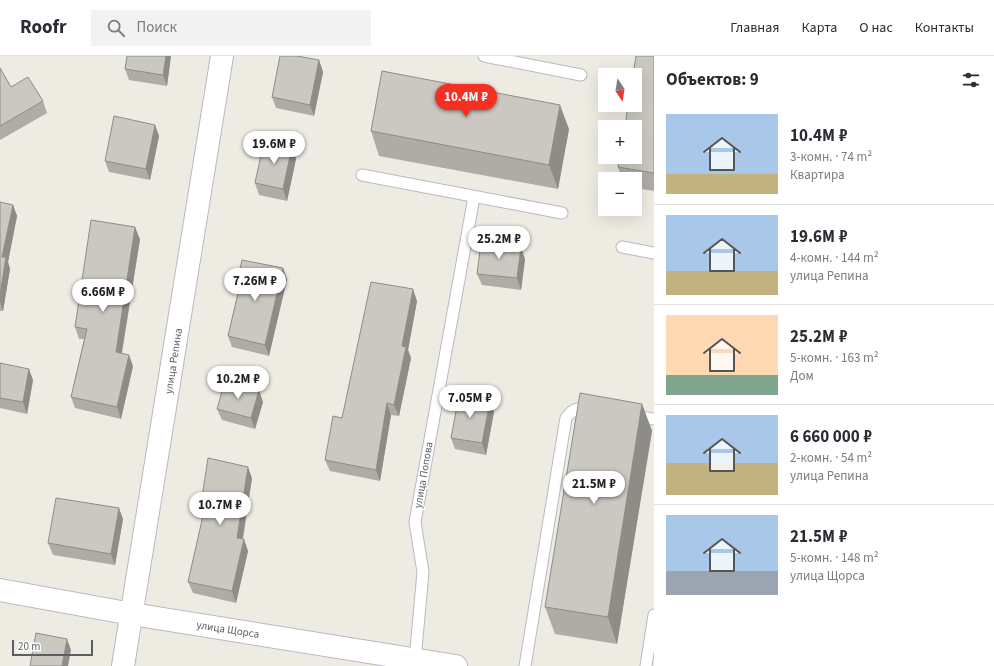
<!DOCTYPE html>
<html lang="ru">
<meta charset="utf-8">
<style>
body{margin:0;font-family:"Source Sans 3",sans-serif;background:#f2f2f3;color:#2b2b33;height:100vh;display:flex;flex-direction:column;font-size:15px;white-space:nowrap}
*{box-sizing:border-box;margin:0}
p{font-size:13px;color:#7c7c81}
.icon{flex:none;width:22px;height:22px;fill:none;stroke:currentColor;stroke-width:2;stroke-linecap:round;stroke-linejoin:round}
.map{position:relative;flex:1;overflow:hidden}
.panel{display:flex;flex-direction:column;background:#fff;width:340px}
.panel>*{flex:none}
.needle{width:26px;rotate:168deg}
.tools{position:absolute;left:598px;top:12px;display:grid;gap:8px}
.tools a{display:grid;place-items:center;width:44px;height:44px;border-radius:0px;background:#fff;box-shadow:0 4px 16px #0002;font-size:20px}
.scale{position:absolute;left:12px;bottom:10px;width:81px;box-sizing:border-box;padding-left:4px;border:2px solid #5a5f64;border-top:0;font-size:11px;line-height:14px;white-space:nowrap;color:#5a5f64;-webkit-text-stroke:3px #fff;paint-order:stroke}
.price{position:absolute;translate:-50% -34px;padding:0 9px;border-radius:14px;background:#fff;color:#222;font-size:13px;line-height:26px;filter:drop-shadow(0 1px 2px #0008)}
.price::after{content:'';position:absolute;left:50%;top:24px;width:12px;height:9px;margin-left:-6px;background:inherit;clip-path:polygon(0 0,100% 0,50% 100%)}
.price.active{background:#f52f21;color:#fff}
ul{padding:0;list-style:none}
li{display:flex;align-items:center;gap:12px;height:100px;padding:0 12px}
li+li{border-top:1px solid #e1e1e2}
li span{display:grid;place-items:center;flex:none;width:112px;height:80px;border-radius:0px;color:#555}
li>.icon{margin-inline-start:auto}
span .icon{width:48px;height:48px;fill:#fffc;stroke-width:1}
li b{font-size:17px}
h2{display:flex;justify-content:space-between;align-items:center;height:48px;padding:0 12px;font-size:17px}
header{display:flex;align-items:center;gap:24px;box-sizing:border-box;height:56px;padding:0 20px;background:#fff;border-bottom:1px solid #e1e1e2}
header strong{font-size:19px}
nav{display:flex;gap:22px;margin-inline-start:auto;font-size:14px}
.search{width:280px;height:36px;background:#f2f2f3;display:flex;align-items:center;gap:10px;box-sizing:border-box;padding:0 14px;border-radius:0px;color:#7c7c81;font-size:15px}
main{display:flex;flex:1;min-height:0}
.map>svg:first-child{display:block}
</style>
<header>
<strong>Roofr</strong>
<div class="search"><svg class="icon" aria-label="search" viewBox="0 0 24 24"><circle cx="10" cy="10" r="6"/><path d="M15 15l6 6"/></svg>Поиск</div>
<nav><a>Главная</a><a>Карта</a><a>О нас</a><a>Контакты</a></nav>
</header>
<main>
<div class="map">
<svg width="654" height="610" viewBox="0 0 654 610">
<rect width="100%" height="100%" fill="#eeebe2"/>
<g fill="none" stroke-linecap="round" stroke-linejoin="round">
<g stroke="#b7babf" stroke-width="13">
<g id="service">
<polyline points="484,0 581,19"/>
<polyline points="362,119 562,157"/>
<polyline points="622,191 654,197"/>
<polyline points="634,360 654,363"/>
<polyline points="415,604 423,516 415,466 474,141"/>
<path d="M525,610l41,-248c7,-10 14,-11 26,-9"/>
<polyline points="646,610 654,559"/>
</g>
</g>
<g stroke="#b7babf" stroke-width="24">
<g id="minor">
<polyline points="0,534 132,558 456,610"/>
<polyline points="123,610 222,0"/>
</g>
</g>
<use href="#service" stroke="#fff" stroke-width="11"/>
<use href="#minor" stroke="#fff" stroke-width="22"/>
</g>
<g fill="#afaca6">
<polygon points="127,0 171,0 167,30 129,24 125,13"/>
<polygon points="654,0 654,135 635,132 635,123 622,123 618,111"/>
<polygon points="319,4 323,16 314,60 276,52 272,41"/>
<polygon points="0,12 11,31 43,45 47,57 0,84"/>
<polygon points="155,69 159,80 150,124 109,116 105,105"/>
<polygon points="569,73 558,133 379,100 371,75"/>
<polygon points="292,91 296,103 287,145 259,139 255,127"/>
<polygon points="0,146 13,149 17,160 8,206 10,213 3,255 0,255"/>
<polygon points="140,183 122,297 133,310 121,363 75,352 71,341 84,283 79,283 75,271"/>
<polygon points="525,203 521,234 482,229 477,218"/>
<polygon points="283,212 287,223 269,300 232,291 228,280 238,236 236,232"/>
<polygon points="417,245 408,294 411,302 399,360 391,359 380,425 330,415 325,404 342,362"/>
<polygon points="0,307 33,324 27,358 0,352"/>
<polygon points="263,346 255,373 222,364 217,353"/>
<polygon points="642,348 652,375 617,588 555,578 545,551"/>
<polygon points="494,356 486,399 455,393 451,382"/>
<polygon points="252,422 243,483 248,495 236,547 193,537 188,526 205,450 202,441"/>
<polygon points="123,463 115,509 53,499 48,487"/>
</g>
<g fill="#8e8c87">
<polygon points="166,0 171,0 167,30 163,19"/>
<polygon points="319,4 323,16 314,60 310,49"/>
<polygon points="560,49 569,73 558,133 549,109"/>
<polygon points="155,69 159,80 150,124 146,113"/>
<polygon points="292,91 296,103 287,145 283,133"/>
<polygon points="13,149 17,160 8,206 10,213 3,255 0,246 2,201"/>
<polygon points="135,171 140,183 120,307 116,296"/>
<polygon points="521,191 525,203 521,234 517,222"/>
<polygon points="283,212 287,223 269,300 265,289"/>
<polygon points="413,233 417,245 408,294 411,302 399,360 394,349 402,290"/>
<polygon points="129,299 133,310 121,363 117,351"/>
<polygon points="29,313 33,324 27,358 23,346"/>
<polygon points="259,334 263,346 255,373 251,362"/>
<polygon points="490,345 494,356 486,399 482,387"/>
<polygon points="387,347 391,359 380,425 376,414"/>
<polygon points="642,348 652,375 617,588 608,561"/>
<polygon points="248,411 252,422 241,493 237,482"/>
<polygon points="119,452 123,463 115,509 111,498"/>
<polygon points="244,483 248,495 236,547 232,535"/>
<polygon points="67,583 71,594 68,610 62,610"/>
</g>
<g fill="#cbc8c1" stroke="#8e8c87">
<polygon points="127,0 166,0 163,19 125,13"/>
<polygon points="280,0 297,0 319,4 310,49 272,41"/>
<polygon points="636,0 654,0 654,117 618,111 620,101 635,101 635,71 625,71 628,49 635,49 635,19 633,19"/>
<polygon points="0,12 11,31 28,21 43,45 0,70"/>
<polygon points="382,15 560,49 549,109 371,75"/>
<polygon points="114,60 155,69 146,113 105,105"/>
<polygon points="264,85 292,91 283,133 255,127"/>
<polygon points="0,146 13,149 2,201 6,201 0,239"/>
<polygon points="91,164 135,171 116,296 129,299 117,351 71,341 87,273 75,271"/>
<polygon points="481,186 521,191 517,222 477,218"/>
<polygon points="242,204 283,212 265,289 228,280 239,233 236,232"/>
<polygon points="371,226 413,233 402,290 406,291 394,349 387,347 376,414 325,404 333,360 342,362"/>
<polygon points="0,307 29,313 23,346 0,342"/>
<polygon points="225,325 259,334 251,362 217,353"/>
<polygon points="580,337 642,348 608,561 545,551"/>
<polygon points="459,339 490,345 482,387 451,382"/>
<polygon points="208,402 248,411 237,482 244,483 232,535 188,526 207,442 202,441"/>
<polygon points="56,442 119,452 111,498 48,487"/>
<polygon points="36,577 67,583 62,610 30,610"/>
</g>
<g text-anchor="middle" stroke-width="3" stroke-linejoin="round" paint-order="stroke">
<g font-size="11" fill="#5a5f64" stroke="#fff">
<text transform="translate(173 305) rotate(-81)" y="4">улица Репина</text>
<text transform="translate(423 419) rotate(-80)" y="4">улица Попова</text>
<text transform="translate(228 573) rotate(9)" y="4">улица Щорса</text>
</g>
</g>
</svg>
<div class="tools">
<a><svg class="needle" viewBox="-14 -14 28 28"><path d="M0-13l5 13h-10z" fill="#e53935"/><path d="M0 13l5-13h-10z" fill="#7c7c81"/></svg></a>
<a>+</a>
<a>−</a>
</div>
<div class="scale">20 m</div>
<b class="price active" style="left:466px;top:62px">10.4M ₽</b>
<b class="price" style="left:274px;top:109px">19.6M ₽</b>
<b class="price" style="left:499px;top:204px">25.2M ₽</b>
<b class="price" style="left:255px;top:246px">7.26M ₽</b>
<b class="price" style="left:103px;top:257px">6.66M ₽</b>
<b class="price" style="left:238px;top:344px">10.2M ₽</b>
<b class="price" style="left:470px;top:363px">7.05M ₽</b>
<b class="price" style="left:594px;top:449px">21.5M ₽</b>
<b class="price" style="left:220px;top:470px">10.7M ₽</b>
</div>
<section class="panel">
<h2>Объектов: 9<svg class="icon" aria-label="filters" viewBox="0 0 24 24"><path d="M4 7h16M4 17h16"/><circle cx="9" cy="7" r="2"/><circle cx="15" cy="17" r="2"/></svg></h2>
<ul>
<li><span style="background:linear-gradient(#a9c7e8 75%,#c2b280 0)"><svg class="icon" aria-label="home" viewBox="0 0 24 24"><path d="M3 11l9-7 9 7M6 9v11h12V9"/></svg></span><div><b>10.4M ₽</b><p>3-комн. · 74 m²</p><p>Квартира</p></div></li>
<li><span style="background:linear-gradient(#a9c7e8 70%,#c2b280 0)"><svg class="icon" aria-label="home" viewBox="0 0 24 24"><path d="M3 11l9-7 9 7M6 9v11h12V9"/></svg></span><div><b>19.6M ₽</b><p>4-комн. · 144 m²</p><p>улица Репина</p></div></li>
<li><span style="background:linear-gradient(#ffd9b3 75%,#7fa58c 0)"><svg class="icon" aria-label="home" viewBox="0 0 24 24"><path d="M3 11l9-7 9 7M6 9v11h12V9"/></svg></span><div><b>25.2M ₽</b><p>5-комн. · 163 m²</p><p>Дом</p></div></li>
<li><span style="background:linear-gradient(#a9c7e8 60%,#c2b280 0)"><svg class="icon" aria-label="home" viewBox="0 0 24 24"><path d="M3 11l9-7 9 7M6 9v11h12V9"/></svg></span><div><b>6 660 000 ₽</b><p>2-комн. · 54 m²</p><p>улица Репина</p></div></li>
<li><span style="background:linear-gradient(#a9c7e8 70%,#9aa5b1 0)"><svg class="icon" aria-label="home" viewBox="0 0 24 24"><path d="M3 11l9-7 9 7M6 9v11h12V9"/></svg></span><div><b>21.5M ₽</b><p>5-комн. · 148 m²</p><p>улица Щорса</p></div></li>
</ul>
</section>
</main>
